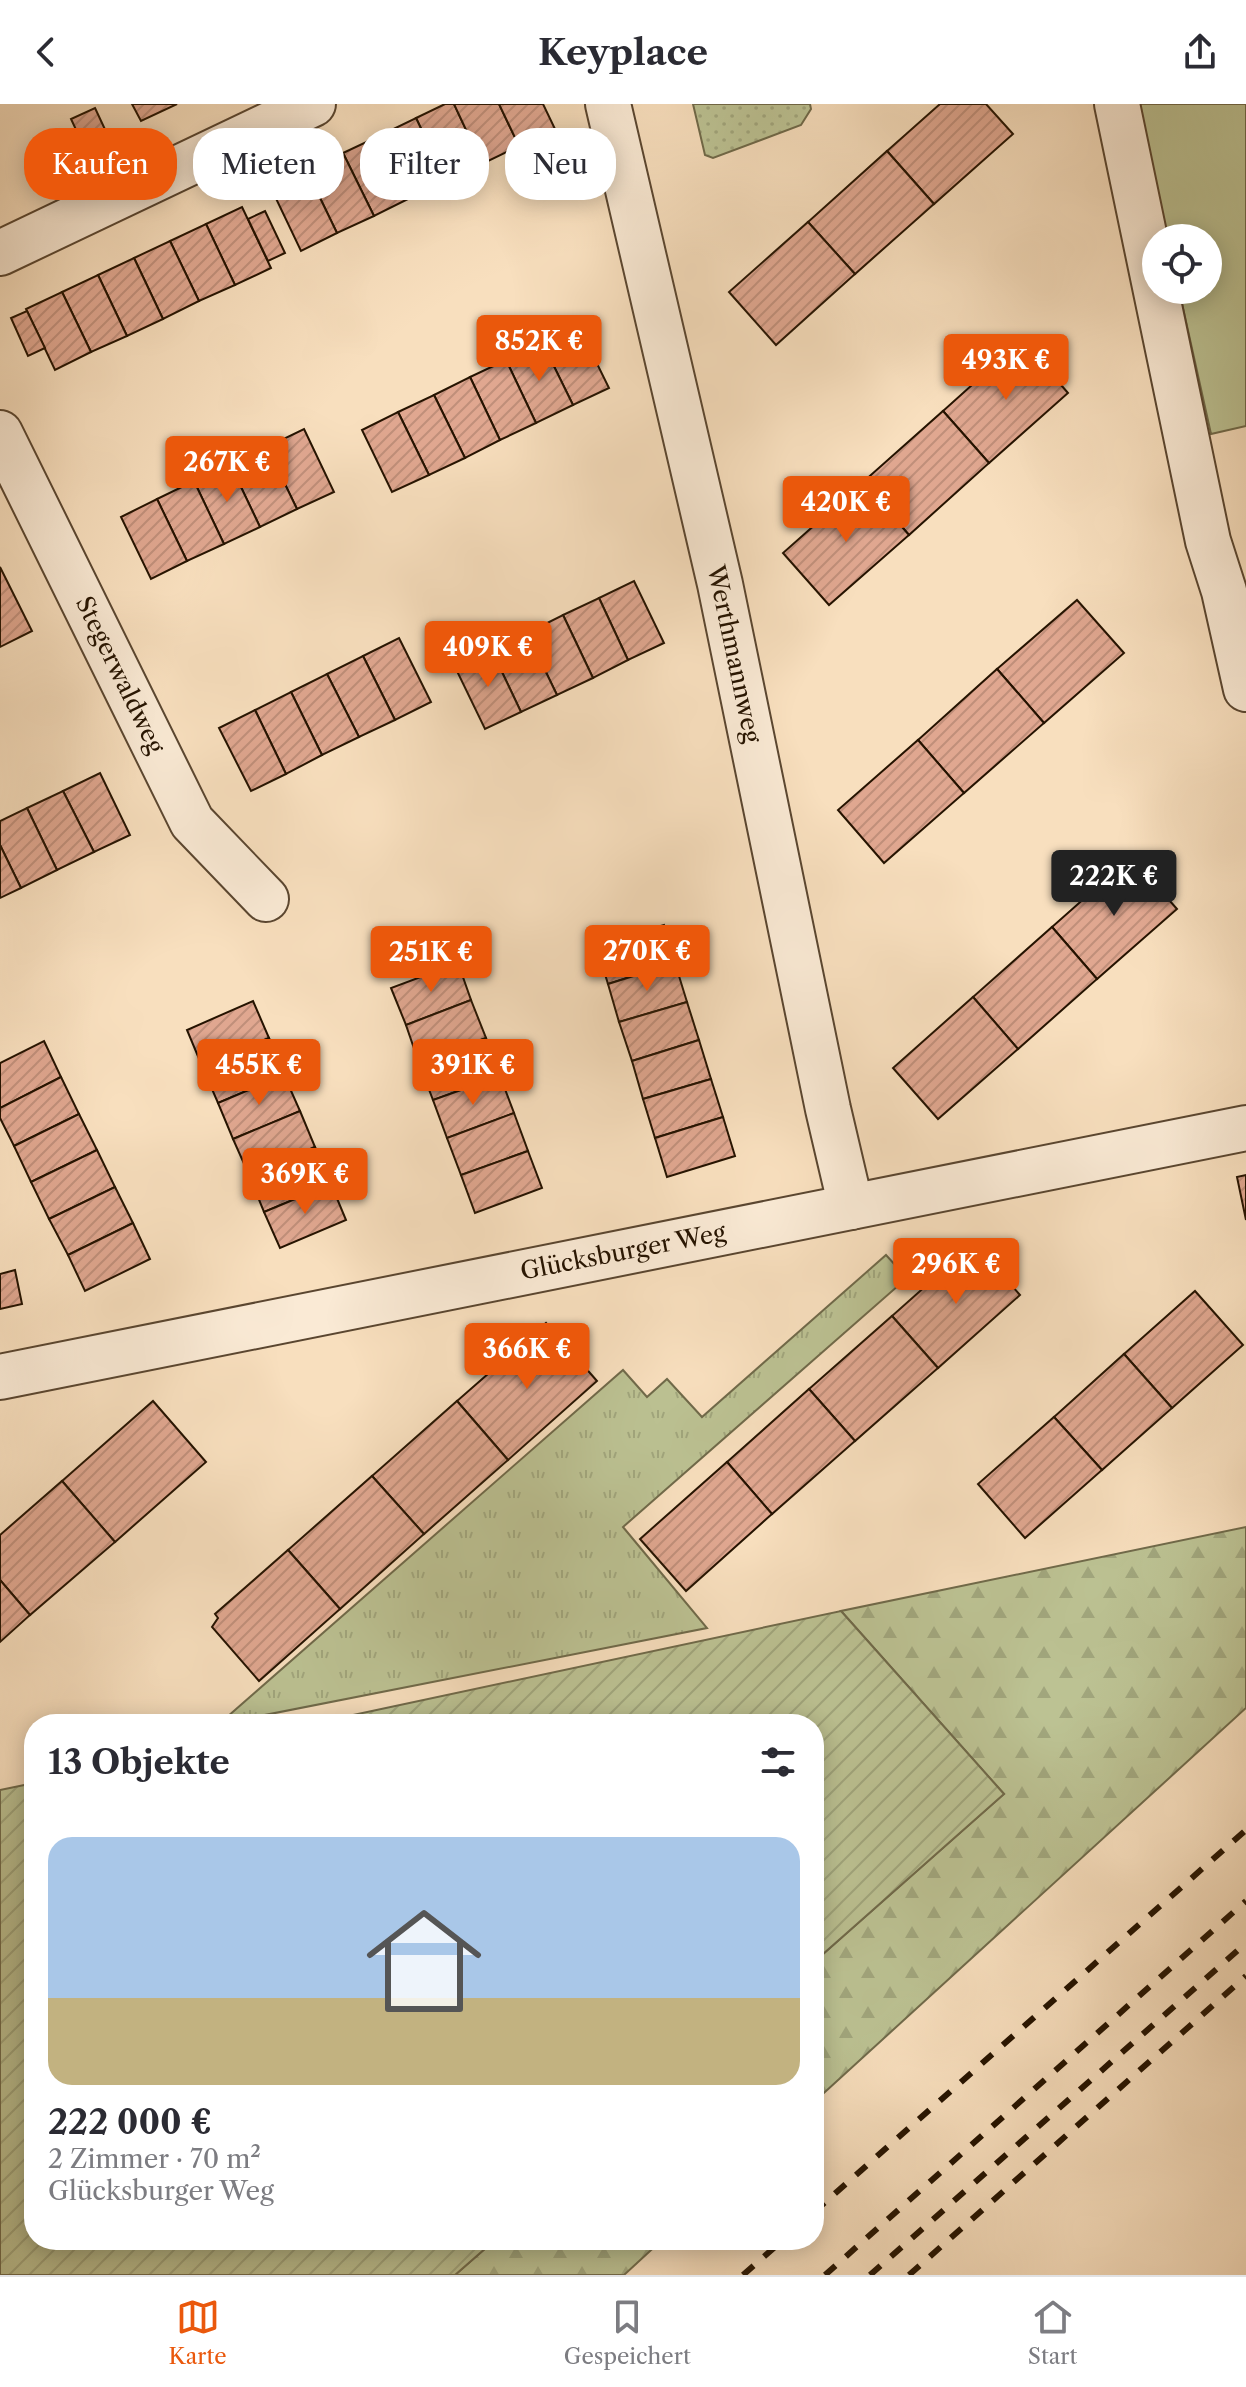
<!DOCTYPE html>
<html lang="de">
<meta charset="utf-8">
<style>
body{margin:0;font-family:"Libre Caslon Text",serif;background:#f7f7f7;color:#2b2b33;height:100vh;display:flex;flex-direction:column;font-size:30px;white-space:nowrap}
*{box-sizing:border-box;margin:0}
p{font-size:26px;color:#7c7c81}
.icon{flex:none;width:44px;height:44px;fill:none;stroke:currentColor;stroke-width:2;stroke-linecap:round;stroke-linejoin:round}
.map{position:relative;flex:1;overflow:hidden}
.details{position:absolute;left:24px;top:1610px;width:800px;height:536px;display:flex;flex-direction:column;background:#fff;border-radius:32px;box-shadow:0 4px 20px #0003}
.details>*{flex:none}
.guide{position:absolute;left:24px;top:24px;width:800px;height:72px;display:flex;gap:16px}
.tools{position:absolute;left:1142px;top:120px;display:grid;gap:16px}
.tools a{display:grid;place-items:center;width:80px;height:80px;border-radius:50%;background:#fff;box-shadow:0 4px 20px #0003;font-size:40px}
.price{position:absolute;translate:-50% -68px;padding:0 18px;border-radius:8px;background:#ea580c;color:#fff;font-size:26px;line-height:52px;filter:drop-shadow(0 2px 4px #0008)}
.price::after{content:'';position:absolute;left:50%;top:48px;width:24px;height:18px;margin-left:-12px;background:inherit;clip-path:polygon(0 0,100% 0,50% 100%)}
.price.active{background:#222;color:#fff}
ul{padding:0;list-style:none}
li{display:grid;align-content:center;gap:16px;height:424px;padding:0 24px}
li+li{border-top:2px solid #e1e1e2}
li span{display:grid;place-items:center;height:248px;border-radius:24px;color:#555}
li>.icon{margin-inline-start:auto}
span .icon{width:144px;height:144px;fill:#fffc;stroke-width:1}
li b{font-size:34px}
h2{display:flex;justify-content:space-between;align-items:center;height:96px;padding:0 24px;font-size:34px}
.pill{padding:0 28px;border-radius:32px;background:#fff;box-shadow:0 4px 20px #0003;font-size:28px;line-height:72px}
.pill.active{background:#ea580c;color:#fff}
header{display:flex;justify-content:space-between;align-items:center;height:104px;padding:0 24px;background:#fff;font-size:36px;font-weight:700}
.dock{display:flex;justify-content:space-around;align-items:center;height:112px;border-top:2px solid #e1e1e2;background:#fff;font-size:22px;color:#7c7c81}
.dock a{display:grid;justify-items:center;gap:4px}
.dock .active{color:#ea580c}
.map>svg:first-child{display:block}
</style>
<header><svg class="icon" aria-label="back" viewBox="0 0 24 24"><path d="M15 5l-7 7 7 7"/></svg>Keyplace<svg class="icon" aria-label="share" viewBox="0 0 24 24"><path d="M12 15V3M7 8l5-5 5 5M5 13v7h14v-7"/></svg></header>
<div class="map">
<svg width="1246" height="2171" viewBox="0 0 1246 2171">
<defs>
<pattern id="grass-tufts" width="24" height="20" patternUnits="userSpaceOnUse" patternTransform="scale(2)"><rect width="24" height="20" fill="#bcc293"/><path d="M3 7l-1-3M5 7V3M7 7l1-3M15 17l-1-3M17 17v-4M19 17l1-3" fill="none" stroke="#a1a67d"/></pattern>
<pattern id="forest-firs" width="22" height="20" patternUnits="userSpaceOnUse" patternTransform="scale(2)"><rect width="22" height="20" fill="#bcc293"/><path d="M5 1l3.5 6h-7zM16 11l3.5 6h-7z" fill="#a1a67d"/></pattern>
<pattern id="park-dots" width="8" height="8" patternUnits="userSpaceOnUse" patternTransform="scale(2)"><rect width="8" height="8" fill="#bcc293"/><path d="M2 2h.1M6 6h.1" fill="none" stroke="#a1a67d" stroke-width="1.8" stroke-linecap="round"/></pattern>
<pattern id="garden-furrows" width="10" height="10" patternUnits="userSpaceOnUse" patternTransform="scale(2)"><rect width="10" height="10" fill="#bcc293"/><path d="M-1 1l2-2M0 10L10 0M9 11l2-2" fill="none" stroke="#a1a67d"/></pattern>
<pattern id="building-hatch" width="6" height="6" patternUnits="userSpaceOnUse" patternTransform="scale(2)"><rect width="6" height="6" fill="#e0a790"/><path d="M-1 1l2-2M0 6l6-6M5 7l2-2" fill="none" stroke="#c08f7a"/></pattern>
</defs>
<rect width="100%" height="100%" fill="#f8dfbe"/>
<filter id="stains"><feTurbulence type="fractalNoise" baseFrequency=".0025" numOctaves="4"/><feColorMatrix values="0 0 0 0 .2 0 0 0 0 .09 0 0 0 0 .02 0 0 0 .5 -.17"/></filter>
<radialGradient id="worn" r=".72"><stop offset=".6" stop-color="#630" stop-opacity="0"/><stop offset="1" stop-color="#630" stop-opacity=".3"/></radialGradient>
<polygon fill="url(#grass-tufts)" stroke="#706a4a" stroke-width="2" points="886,1151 907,1174 623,1423 707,1524 219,1620 623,1266 647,1293 667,1275 702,1313"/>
<g fill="url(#forest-firs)" stroke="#706a4a" stroke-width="2">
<polygon points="1246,1423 1246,1604 814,1998 814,1858 1004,1690 841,1507"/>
<polygon points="495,2136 662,2136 624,2171 455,2171"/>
</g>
<polygon fill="url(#park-dots)" stroke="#706a4a" stroke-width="2" points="693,0 810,0 811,5 801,21 713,54 705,51"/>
<g fill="url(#garden-furrows)" stroke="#706a4a" stroke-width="2">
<polygon points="841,1507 1004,1690 814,1858 814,1620 311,1620"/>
<polygon points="34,1679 34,2136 495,2136 455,2171 0,2171 0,1686"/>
</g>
<polygon fill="#bcc293" stroke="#706a4a" stroke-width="2" points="1138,0 1246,0 1246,322 1211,330 1179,186 1208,186 1208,134 1167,134"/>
<g fill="url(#building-hatch)" stroke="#251300" stroke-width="2">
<polygon points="132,0 177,0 141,17"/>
<polygon points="445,0 454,0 482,60 446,77 416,14"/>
<polygon points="454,0 499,0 519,42 482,60"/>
<polygon points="499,0 543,0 555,25 519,42"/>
<polygon points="940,0 986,0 1013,30 934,100 887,47"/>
<polygon points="95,4 109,34 85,45 71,15"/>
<polygon points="416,14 446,77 410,94 379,32"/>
<polygon points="379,32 410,94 374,112 343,49"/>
<polygon points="887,47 934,100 855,170 808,118"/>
<polygon points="343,49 374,112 337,129 307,67"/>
<polygon points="307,67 337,129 301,147 271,84"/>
<polygon points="242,103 271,164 235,181 206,120"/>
<polygon points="265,107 285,149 268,157 248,115"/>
<polygon points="808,118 855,170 776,241 729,188"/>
<polygon points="206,120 235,181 199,197 170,137"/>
<polygon points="170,137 199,197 163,215 134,154"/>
<polygon points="134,154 163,215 127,232 98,171"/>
<polygon points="98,171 127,232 91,248 62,188"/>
<polygon points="62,188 91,248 55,266 26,205"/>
<polygon points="27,207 45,244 28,252 11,214"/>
<polygon points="578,221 609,284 573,301 542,238"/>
<polygon points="1022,236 1068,289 989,359 943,307"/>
<polygon points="542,238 573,301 536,319 506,256"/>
<polygon points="506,256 536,319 500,336 470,273"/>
<polygon points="470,273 500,336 465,354 434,291"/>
<polygon points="434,291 465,354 429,371 398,308"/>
<polygon points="943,307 989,359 909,431 863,378"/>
<polygon points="398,308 429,371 392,388 362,326"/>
<polygon points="304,325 334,388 297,405 267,343"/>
<polygon points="267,343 297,405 260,423 230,360"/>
<polygon points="230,360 260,423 224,440 194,377"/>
<polygon points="194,377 224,440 187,457 157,395"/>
<polygon points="863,378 909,431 829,501 783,449"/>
<polygon points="157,395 187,457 151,475 121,413"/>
<polygon points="0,463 32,527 0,543"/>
<polygon points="634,477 664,539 628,556 599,494"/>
<polygon points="599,494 628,556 593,574 563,511"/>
<polygon points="1077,496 1124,549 1044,619 997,565"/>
<polygon points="563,511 593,574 557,591 527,529"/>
<polygon points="527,529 557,591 521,608 491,545"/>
<polygon points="399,534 431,598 395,616 363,552"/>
<polygon points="491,545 521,608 485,625 455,563"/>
<polygon points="363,552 395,616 359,633 327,570"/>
<polygon points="997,565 1044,619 964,689 918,636"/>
<polygon points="327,570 359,633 322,651 291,588"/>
<polygon points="291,588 322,651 286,670 255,606"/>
<polygon points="255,606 286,670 251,687 219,624"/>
<polygon points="918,636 964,689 884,759 838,706"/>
<polygon points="100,669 130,731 94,748 63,687"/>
<polygon points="63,687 94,748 57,766 27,704"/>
<polygon points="27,704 57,766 21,784 0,741 0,717"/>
<polygon points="0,741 21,784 0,794"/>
<polygon points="1131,753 1177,805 1097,875 1052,823"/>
<polygon points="664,821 675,859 608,880 596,841"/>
<polygon points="1052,823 1097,875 1018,945 973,893"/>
<polygon points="458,859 471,896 406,921 391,884"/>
<polygon points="675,859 687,898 619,918 608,880"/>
<polygon points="973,893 1018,945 938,1015 893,964"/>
<polygon points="471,896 486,934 419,959 406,921"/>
<polygon points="253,897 269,934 202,962 187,926"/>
<polygon points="687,898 699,936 632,957 619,918"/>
<polygon points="269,934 284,971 218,999 202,962"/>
<polygon points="486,934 500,972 433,996 419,959"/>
<polygon points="699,936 711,975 643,995 632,957"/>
<polygon points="44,937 61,973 0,1004 0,959"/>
<polygon points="284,971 300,1007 233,1035 218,999"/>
<polygon points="500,972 514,1009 447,1034 433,996"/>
<polygon points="61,973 79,1010 14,1042 0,1014 0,1004"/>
<polygon points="711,975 723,1013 655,1034 643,995"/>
<polygon points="300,1007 315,1043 249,1071 233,1035"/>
<polygon points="514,1009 528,1047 461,1071 447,1034"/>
<polygon points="79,1010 97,1046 31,1078 14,1042"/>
<polygon points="723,1013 735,1052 667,1073 655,1034"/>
<polygon points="315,1043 331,1080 264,1108 249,1071"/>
<polygon points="97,1046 115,1083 49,1115 31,1078"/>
<polygon points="528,1047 542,1084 475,1109 461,1071"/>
<polygon points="1246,1071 1246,1116 1237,1073"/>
<polygon points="331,1080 346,1116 280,1144 264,1108"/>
<polygon points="115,1083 133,1119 68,1151 49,1115"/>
<polygon points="133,1119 150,1155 85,1187 68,1151"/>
<polygon points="974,1139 1020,1191 938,1264 892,1212"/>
<polygon points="15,1166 22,1200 0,1205 0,1170"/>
<polygon points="1195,1187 1243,1241 1172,1304 1124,1250"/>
<polygon points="892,1212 938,1264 855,1337 809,1285"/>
<polygon points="546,1219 597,1277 508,1356 457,1297"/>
<polygon points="1124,1250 1172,1304 1102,1366 1054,1313"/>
<polygon points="809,1285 855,1337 772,1410 727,1358"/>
<polygon points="153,1297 206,1358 115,1438 62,1377"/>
<polygon points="457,1297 508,1356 424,1430 372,1372"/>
<polygon points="1054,1313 1102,1366 1025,1434 978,1380"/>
<polygon points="727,1358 772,1410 686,1487 640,1435"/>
<polygon points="372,1372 424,1430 340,1505 288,1446"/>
<polygon points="62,1377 115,1438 30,1511 0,1476 0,1431"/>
<polygon points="288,1446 340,1505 259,1577 212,1523 218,1514 215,1510"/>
<polygon points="0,1476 30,1511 0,1538"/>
</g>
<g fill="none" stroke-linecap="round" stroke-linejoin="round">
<g stroke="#5a4630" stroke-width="48">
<g id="minor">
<polyline points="608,0 720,480 828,1005 851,1103"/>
<polyline points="1117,0 1208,437 1224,487 1246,585"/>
<polyline points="0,149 313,0"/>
<polyline points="0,329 192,718 266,795"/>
<polyline points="0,1273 1246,1024"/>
</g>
</g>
<use href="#minor" stroke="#faead5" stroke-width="44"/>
<g stroke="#251300" stroke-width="6" stroke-dasharray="14 14" stroke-linecap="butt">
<polyline points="814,2108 1246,1726"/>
<polyline points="743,2171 783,2136"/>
<polyline points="825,2171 1246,1797"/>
<polyline points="870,2171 1246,1839"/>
<polyline points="909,2171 1246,1872"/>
</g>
</g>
<g text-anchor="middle" stroke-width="6" stroke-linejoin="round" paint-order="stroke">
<g font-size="24" fill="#251300" stroke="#faead5">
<text transform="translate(734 550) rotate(78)" y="8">Werthmannweg</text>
<text transform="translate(120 571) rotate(64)" y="8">Stegerwaldweg</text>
<text transform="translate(623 1148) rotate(-11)" y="8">Glücksburger Weg</text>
</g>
</g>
<rect width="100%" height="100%" filter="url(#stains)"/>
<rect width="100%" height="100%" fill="url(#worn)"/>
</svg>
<div class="tools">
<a><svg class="icon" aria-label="locate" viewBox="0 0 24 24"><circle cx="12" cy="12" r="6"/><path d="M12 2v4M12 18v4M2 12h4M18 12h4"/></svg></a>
</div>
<b class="price" style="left:539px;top:279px">852K €</b>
<b class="price" style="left:1006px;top:298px">493K €</b>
<b class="price" style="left:227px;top:400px">267K €</b>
<b class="price" style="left:846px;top:440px">420K €</b>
<b class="price" style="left:488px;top:585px">409K €</b>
<b class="price active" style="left:1114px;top:814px">222K €</b>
<b class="price" style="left:647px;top:889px">270K €</b>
<b class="price" style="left:431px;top:890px">251K €</b>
<b class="price" style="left:259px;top:1003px">455K €</b>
<b class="price" style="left:473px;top:1003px">391K €</b>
<b class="price" style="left:305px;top:1112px">369K €</b>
<b class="price" style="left:956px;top:1202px">296K €</b>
<b class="price" style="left:527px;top:1287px">366K €</b>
<div class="guide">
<a class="pill active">Kaufen</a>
<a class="pill">Mieten</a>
<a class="pill">Filter</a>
<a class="pill">Neu</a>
</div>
<section class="details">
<h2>13 Objekte<svg class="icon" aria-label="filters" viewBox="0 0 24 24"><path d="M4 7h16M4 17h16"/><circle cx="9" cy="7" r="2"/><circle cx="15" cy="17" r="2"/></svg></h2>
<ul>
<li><span style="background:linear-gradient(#a9c7e8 65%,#c2b280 0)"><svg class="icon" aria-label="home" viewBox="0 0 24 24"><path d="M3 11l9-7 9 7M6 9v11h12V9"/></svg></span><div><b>222 000 €</b><p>2 Zimmer · 70 m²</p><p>Glücksburger Weg</p></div></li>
</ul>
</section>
</div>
<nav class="dock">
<a class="active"><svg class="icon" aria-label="map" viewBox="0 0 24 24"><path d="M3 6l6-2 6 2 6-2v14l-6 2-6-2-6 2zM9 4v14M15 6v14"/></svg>Karte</a>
<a><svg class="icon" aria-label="saved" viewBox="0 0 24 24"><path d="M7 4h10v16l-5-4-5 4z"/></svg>Gespeichert</a>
<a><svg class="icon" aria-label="home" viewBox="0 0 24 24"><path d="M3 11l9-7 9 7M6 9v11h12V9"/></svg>Start</a>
</nav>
